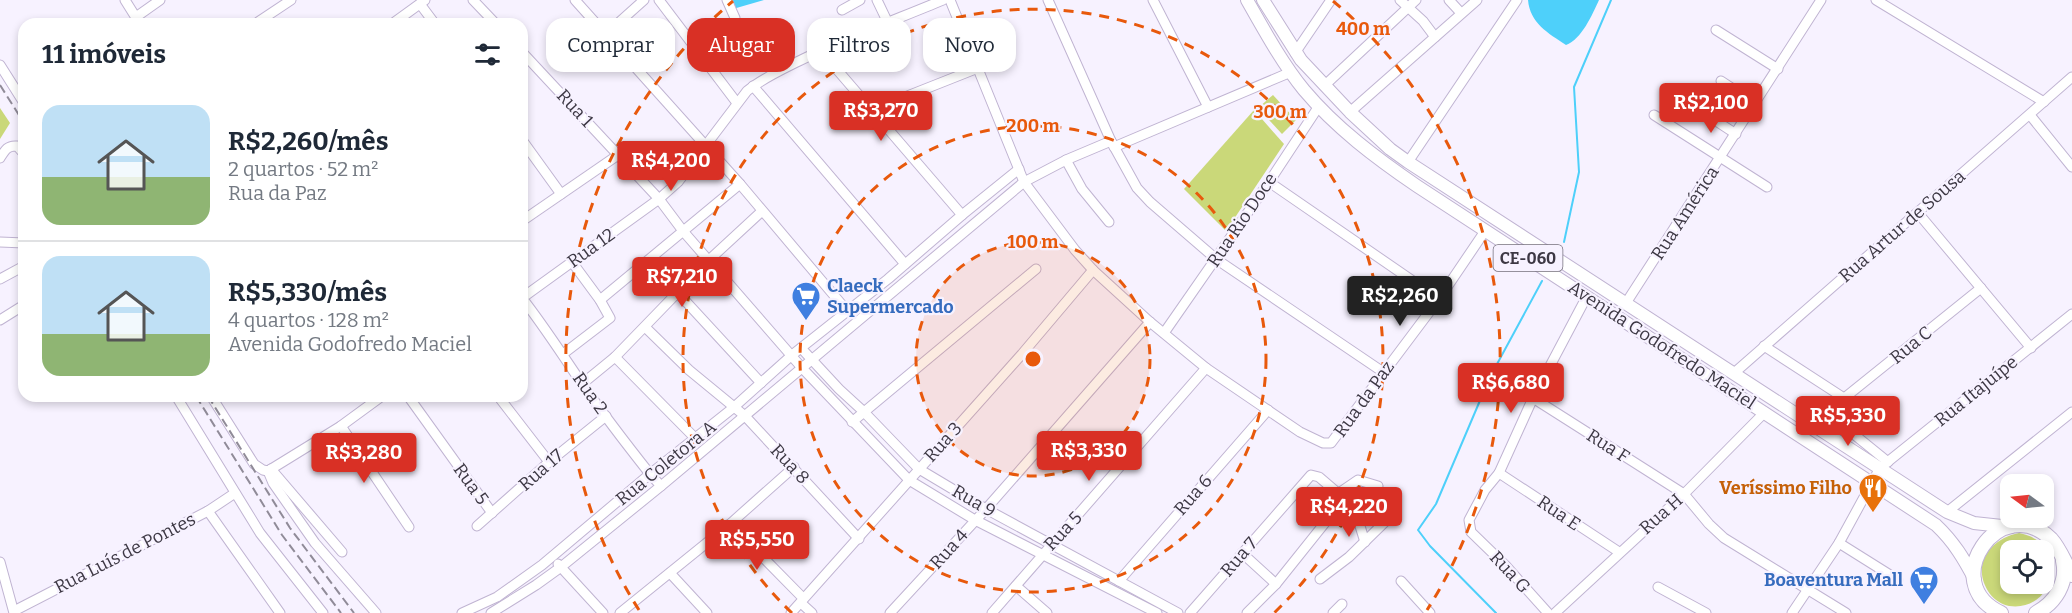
<!DOCTYPE html>
<html lang="pt">
<meta charset="utf-8">
<style>
body{margin:0;font-family:Bitter,serif;background:#f6f6f7;color:#1f2937;height:100vh;display:flex;flex-direction:column;font-size:22px;white-space:nowrap}
*{box-sizing:border-box;margin:0}
p{font-size:20px;color:#747a83}
.icon{flex:none;width:33px;height:33px;fill:none;stroke:currentColor;stroke-width:2;stroke-linecap:round;stroke-linejoin:round}
.map{position:relative;flex:1;overflow:hidden}
.sheet{position:absolute;left:18px;top:18px;width:510px;height:384px;display:flex;flex-direction:column;background:#fff;border-radius:18px;box-shadow:0 3px 9px #0003}
.sheet>*{flex:none}
.top-card{position:absolute;left:546px;top:18px;width:570px;height:54px;display:flex;gap:12px}
.needle{width:39px;rotate:285deg}
.controls{position:absolute;left:2000px;top:474px;display:grid;gap:12px}
.controls a{display:grid;place-items:center;width:54px;height:54px;border-radius:12px;background:#fff;box-shadow:0 3px 9px #0003;font-size:30px}
.price{position:absolute;translate:-50% -51px;padding:0 14px;border-radius:6px;background:#d93025;color:#fff;font-size:20px;line-height:39px;filter:drop-shadow(0 2px 3px #0008)}
.price::after{content:'';position:absolute;left:50%;top:36px;width:18px;height:14px;margin-left:-9px;background:inherit;clip-path:polygon(0 0,100% 0,50% 100%)}
.price.on{background:#222;color:#fff}
ul{padding:0;list-style:none}
li{display:flex;align-items:center;gap:18px;height:150px;padding:0 24px}
li+li{border-top:2px solid #e0e1e3}
li span{display:grid;place-items:center;flex:none;width:168px;height:120px;border-radius:18px;color:#555}
li>.icon{margin-inline-start:auto}
span .icon{width:72px;height:72px;fill:#fffc;stroke-width:1}
li b{font-size:26px}
h2{display:flex;justify-content:space-between;align-items:center;height:72px;padding:0 24px;font-size:26px}
.tag{padding:0 21px;border-radius:18px;background:#fff;box-shadow:0 3px 9px #0003;font-size:21px;line-height:54px}
.tag.on{background:#d93025;color:#fff}
.map>svg:first-child{display:block}
</style>
<div class="map">
<svg width="2072" height="613" viewBox="0 0 2072 613">
<rect width="100%" height="100%" fill="#f7f2ff"/>
<g fill="#cad879" fill-rule="evenodd">
<polygon points="1273,95 1296,120 1282,134 1258,108"/>
<polygon points="0,108 10,123 0,139"/>
<polygon points="1254,110 1284,144 1226,231 1184,189"/>
<path d="M2019,533c53,10 36,80 -10,73 -8,-2 -14,-6 -19,-12 -20,-28 -1,-55 29,-61zM2010,550h33v34h-33z"/>
</g>
<g fill="#4ed0fa">
<polygon points="729,0 764,0 733,9"/>
<path d="M1528,0h71c-7,15 -17,39 -33,45 -18,-12 -36,-22 -38,-45z"/>
</g>
<g fill="none" stroke-linecap="round" stroke-linejoin="round">
<g stroke="#4ed0fa" stroke-width="2">
<polyline points="1564,242 1579,172 1574,87 1611,0"/>
<polyline points="1496,613 1430,546 1418,530 1436,504 1490,377 1542,281"/>
</g>
<g stroke="#c0b4d2" stroke-width="11">
<g id="minor">
<polyline points="125,0 140,24"/>
<polyline points="473,0 496,24"/>
<polyline points="575,0 740,184 848,312"/>
<polyline points="659,0 737,103"/>
<polyline points="727,0 735,18"/>
<polyline points="877,0 888,23"/>
<polyline points="950,0 1024,182 1075,250 1093,270 1150,322 1206,368 1300,432 1323,443 1331,443 1439,299 1485,231"/>
<polyline points="1048,0 1111,141 1137,188 1150,202 1216,259 1383,372"/>
<polyline points="1153,0 1208,107"/>
<polyline points="1400,0 1423,21 1435,37"/>
<polyline points="1449,0 1461,13"/>
<polyline points="1876,0 2044,102"/>
<polyline points="420,4 435,24"/>
<polyline points="842,10 860,0"/>
<polyline points="136,17 160,0"/>
<polyline points="255,24 291,0"/>
<polyline points="392,24 425,0"/>
<polyline points="1716,30 1778,69"/>
<polyline points="606,34 644,0"/>
<polyline points="821,51 962,215"/>
<polyline points="522,52 659,199 683,231 803,369 909,480 975,520 1157,613"/>
<polyline points="1295,53 1331,0"/>
<polyline points="0,65 24,103"/>
<polyline points="1721,81 1756,104"/>
<polyline points="753,86 905,264"/>
<polyline points="1324,86 1416,0"/>
<polyline points="872,110 978,68"/>
<polyline points="1701,111 1736,134"/>
<polyline points="1350,112 1477,0"/>
<polyline points="1654,115 1767,187"/>
<polyline points="2030,115 2072,167"/>
<polyline points="522,140 561,194"/>
<polyline points="1114,147 1291,72"/>
<path d="M0,158c5,-8 8,-13 17,-12l7,8"/>
<polyline points="1066,160 1082,189 1109,222"/>
<polyline points="1408,162 1517,0"/>
<polyline points="1269,182 1439,299"/>
<polyline points="1918,213 2031,348"/>
<polyline points="522,221 618,155"/>
<polyline points="0,242 24,243"/>
<polyline points="0,279 24,266"/>
<polyline points="678,293 761,383"/>
<polyline points="600,300 740,184"/>
<polyline points="1626,303 1821,0"/>
<polyline points="0,320 24,305"/>
<polyline points="645,327 689,370 745,416 859,539"/>
<polyline points="1164,333 1269,182 1319,106"/>
<polyline points="1764,346 1844,398"/>
<polyline points="801,348 839,389 863,411 919,469 986,509 1178,613"/>
<polyline points="563,354 610,318 600,300 572,262"/>
<polyline points="615,357 695,438"/>
<polyline points="1733,374 2072,77"/>
<polyline points="582,384 615,357 709,260 762,211"/>
<polyline points="176,396 260,533 323,613"/>
<polyline points="211,396 254,464 263,470 268,471 341,426 382,396"/>
<polyline points="408,396 492,513"/>
<polyline points="498,396 549,462"/>
<polyline points="1533,398 1684,494 1709,524 1724,538 1846,613"/>
<polyline points="1833,407 1856,436 1888,462"/>
<polyline points="852,422 1036,269"/>
<polyline points="1812,424 1981,288"/>
<polyline points="341,426 409,527"/>
<polyline points="271,469 342,552"/>
<polyline points="268,471 273,483 315,543 376,613"/>
<polyline points="1499,473 1619,552"/>
<path d="M661,486l-11,-12c-23,-29 -46,-59 -67,-89 -20,-29 -39,-59 -61,-87l137,-99 19,-17 69,-91c16,-13 34,-21 52,-30 47,-23 96,-41 144,-61"/>
<polyline points="1339,493 1358,480 1378,486"/>
<polyline points="208,511 280,613"/>
<polyline points="1947,512 2072,412"/>
<polyline points="730,524 803,598"/>
<polyline points="477,526 549,462 606,416"/>
<polyline points="1839,543 1898,580"/>
<polyline points="1242,553 1276,584"/>
<polyline points="0,562 14,613"/>
<polyline points="558,564 603,613"/>
<polyline points="670,573 707,613"/>
<polyline points="1320,579 1349,557 1393,514"/>
<polyline points="1119,581 1268,410"/>
<polyline points="1401,581 1430,613"/>
<polyline points="1016,586 1047,613"/>
<polyline points="1658,587 1706,613"/>
<polyline points="801,603 812,613"/>
<polyline points="14,611 208,511 235,493"/>
<polyline points="462,613 497,597 542,565 650,474 733,408 792,355 888,279 962,215 1019,169"/>
<polyline points="491,613 536,585 561,567 661,486 1024,182 1066,160 1111,141"/>
<polyline points="620,613 730,524 794,467"/>
<polyline points="791,613 1022,354 1093,270"/>
<polyline points="890,613 986,509 1150,322"/>
<polyline points="992,613 1206,368"/>
<polyline points="1190,613 1311,475 1319,477 1354,507 1365,542"/>
<polyline points="1247,613 1276,584 1344,499"/>
<polyline points="1333,613 1342,604"/>
<polyline points="1548,613 1506,566 1471,532 1469,520 1485,490 1499,473 1533,398 1587,296"/>
<polyline points="1555,613 1684,494 1765,412"/>
<polyline points="1792,613 1839,543 1880,468 2072,314"/>
</g>
</g>
<g stroke="#c0b4d2" stroke-width="14">
<g id="major">
<path d="M1247,0c17,30 35,63 57,90 32,38 72,68 113,96l519,339c18,17 28,34 39,55"/>
<polyline points="1263,0 1301,60 1350,112 1390,149 1408,162 1947,512 1974,523 2011,527"/>
</g>
</g>
<g stroke="#c0b4d2" stroke-width="16">
<g id="highway">
<path d="M2001,613c-65,-30 -1,-123 50,-74 9,10 14,24 21,36"/>
<path d="M2036,613c19,-10 32,-30 27,-52"/>
</g>
</g>
<use href="#minor" stroke="#fff" stroke-width="9"/>
<use href="#major" stroke="#fff" stroke-width="12"/>
<use href="#highway" stroke="#fff" stroke-width="14"/>
<g stroke="#908b98" stroke-width="2" stroke-dasharray="9 4.5" stroke-linecap="butt">
<polyline points="0,85 24,123"/>
<polyline points="196,396 282,535 341,613"/>
<polyline points="208,396 290,528 354,613"/>
</g>
</g>
<circle cx="1033" cy="359" r="117" fill="#e8590c" fill-opacity=".12"/>
<g fill="none" stroke="#e8590c" stroke-width="3" stroke-dasharray="10 8">
<circle cx="1033" cy="359" r="117"/>
<circle cx="1033" cy="359" r="233"/>
<path d="M792 613A350 350 0 1 1 1274 613"/>
<path d="M639 610A467 467 0 0 1 733 1M1333 1A467 467 0 0 1 1427 610"/>
</g>
<defs>
<g id="supermarket-pin" transform="scale(1.5)"><path d="M0 17L-7.5 6A9.5 9.5 0 1 1 7.5 6Z" fill="#3f7fe0" stroke="#f7f2ff"/><path d="M-6-5.5h2.5l.6 2H6L4.5 2H-2.5L-4.4-4H-6ZM-1.5 3.2a1.3 1.3 0 1 0 .1 0ZM3 3.2a1.3 1.3 0 1 0 .1 0Z" fill="#fff"/></g>
<g id="restaurant-pin" transform="scale(1.5)"><path d="M0 17L-7.5 6A9.5 9.5 0 1 1 7.5 6Z" fill="#e8710a" stroke="#f7f2ff"/><path d="M-5-6h1v4h1v-4h1v4h1v-4h1v5L-1.5 .5V6h-2V.5L-5-1ZM5-6V6H3V1.5H1.5Q1.5-4 5-6Z" fill="#fff"/></g>
</defs>
<g fill-rule="evenodd">
<use href="#supermarket-pin" x="806" y="296"/>
<use href="#restaurant-pin" x="1873" y="488"/>
<use href="#supermarket-pin" x="1924" y="580"/>
</g>
<g text-anchor="middle" stroke-width="4.5" stroke-linejoin="round" paint-order="stroke">
<rect fill="#f7f2ff" stroke="#75707c" stroke-width="1.5" x="1493.5" y="245" width="69" height="26" rx="4.5"/>
<g font-size="16" font-weight="bold" fill="#3d3844">
<text x="1528" y="264">CE-060</text>
</g>
<g font-size="18" fill="#3d3844" stroke="#f7f2ff">
<text transform="translate(575 108) rotate(47)" y="6">Rua 1</text>
<text transform="translate(1685 213) rotate(-57)" y="6">Rua América</text>
<text transform="translate(1242 220) rotate(-56)" y="6">Rua Rio Doce</text>
<text transform="translate(1902 226) rotate(-41)" y="6">Rua Artur de Sousa</text>
<text transform="translate(591 248) rotate(-36)" y="6">Rua 12</text>
<text transform="translate(1662 345) rotate(33)" y="6">Avenida Godofredo Maciel</text>
<text transform="translate(1911 345) rotate(-39)" y="6">Rua C</text>
<text transform="translate(1976 391) rotate(-39)" y="6">Rua Itajuípe</text>
<text transform="translate(590 393) rotate(55)" y="6">Rua 2</text>
<text transform="translate(1364 399) rotate(-54)" y="6">Rua da Paz</text>
<text transform="translate(943 442) rotate(-48)" y="6">Rua 3</text>
<text transform="translate(1608 446) rotate(33)" y="6">Rua F</text>
<text transform="translate(666 463) rotate(-39)" y="6">Rua Coletora A</text>
<text transform="translate(790 464) rotate(47)" y="6">Rua 8</text>
<text transform="translate(541 470) rotate(-41)" y="6">Rua 17</text>
<text transform="translate(471 484) rotate(54)" y="6">Rua 5</text>
<text transform="translate(1193 495) rotate(-49)" y="6">Rua 6</text>
<text transform="translate(974 501) rotate(30)" y="6">Rua 9</text>
<text transform="translate(1559 513) rotate(34)" y="6">Rua E</text>
<text transform="translate(1661 514) rotate(-42)" y="6">Rua H</text>
<text transform="translate(1063 531) rotate(-47)" y="6">Rua 5</text>
<text transform="translate(949 549) rotate(-48)" y="6">Rua 4</text>
<text transform="translate(125 553) rotate(-27)" y="6">Rua Luís de Pontes</text>
<text transform="translate(1239 557) rotate(-49)" y="6">Rua 7</text>
<text transform="translate(1510 572) rotate(47)" y="6">Rua G</text>
</g>
<g font-size="18" font-weight="bold" fill="#366cbe" stroke="#f7f2ff" text-anchor="start">
<text x="827" y="292">Claeck<tspan x="827" dy="21">Supermercado</tspan></text>
<text x="1903" y="586" text-anchor="end">Boaventura Mall</text>
</g>
<g font-size="18" font-weight="bold" fill="#c56008" stroke="#f7f2ff" text-anchor="end">
<text x="1852" y="494">Veríssimo Filho</text>
</g>
</g>
<circle cx="1033" cy="359" r="9" fill="#e8590c" stroke="#f7f2ff" stroke-width="3"/>
<g font-size="18" text-anchor="middle" font-weight="bold" fill="#e8590c" stroke="#f7f2ff" stroke-width="4.5" stroke-linejoin="round" paint-order="stroke">
<text x="1363" y="35">400 m</text>
<text x="1280" y="118">300 m</text>
<text x="1033" y="132">200 m</text>
<text x="1033" y="248">100 m</text>
</g>
</svg>
<div class="controls">
<a><svg class="needle" viewBox="-14 -14 28 28"><path d="M0-13l5 13h-10z" fill="#e53935"/><path d="M0 13l5-13h-10z" fill="#747a83"/></svg></a>
<a><svg class="icon" aria-label="locate" viewBox="0 0 24 24"><circle cx="12" cy="12" r="6"/><path d="M12 2v4M12 18v4M2 12h4M18 12h4"/></svg></a>
</div>
<b class="price" style="left:1711px;top:134px">R$2,100</b>
<b class="price" style="left:881px;top:142px">R$3,270</b>
<b class="price" style="left:671px;top:192px">R$4,200</b>
<b class="price" style="left:682px;top:308px">R$7,210</b>
<b class="price on" style="left:1400px;top:327px">R$2,260</b>
<b class="price" style="left:1511px;top:414px">R$6,680</b>
<b class="price" style="left:1848px;top:447px">R$5,330</b>
<b class="price" style="left:1089px;top:482px">R$3,330</b>
<b class="price" style="left:364px;top:484px">R$3,280</b>
<b class="price" style="left:1349px;top:538px">R$4,220</b>
<b class="price" style="left:757px;top:571px">R$5,550</b>
<div class="top-card">
<a class="tag">Comprar</a>
<a class="tag on">Alugar</a>
<a class="tag">Filtros</a>
<a class="tag">Novo</a>
</div>
<section class="sheet">
<h2>11 imóveis<svg class="icon" aria-label="filters" viewBox="0 0 24 24"><path d="M4 7h16M4 17h16"/><circle cx="9" cy="7" r="2"/><circle cx="15" cy="17" r="2"/></svg></h2>
<ul>
<li><span style="background:linear-gradient(#bfe0f5 60%,#8fb573 0)"><svg class="icon" aria-label="home" viewBox="0 0 24 24"><path d="M3 11l9-7 9 7M6 9v11h12V9"/></svg></span><div><b>R$2,260/mês</b><p>2 quartos · 52 m²</p><p>Rua da Paz</p></div></li>
<li><span style="background:linear-gradient(#bfe0f5 65%,#8fb573 0)"><svg class="icon" aria-label="home" viewBox="0 0 24 24"><path d="M3 11l9-7 9 7M6 9v11h12V9"/></svg></span><div><b>R$5,330/mês</b><p>4 quartos · 128 m²</p><p>Avenida Godofredo Maciel</p></div></li>
</ul>
</section>
</div>
